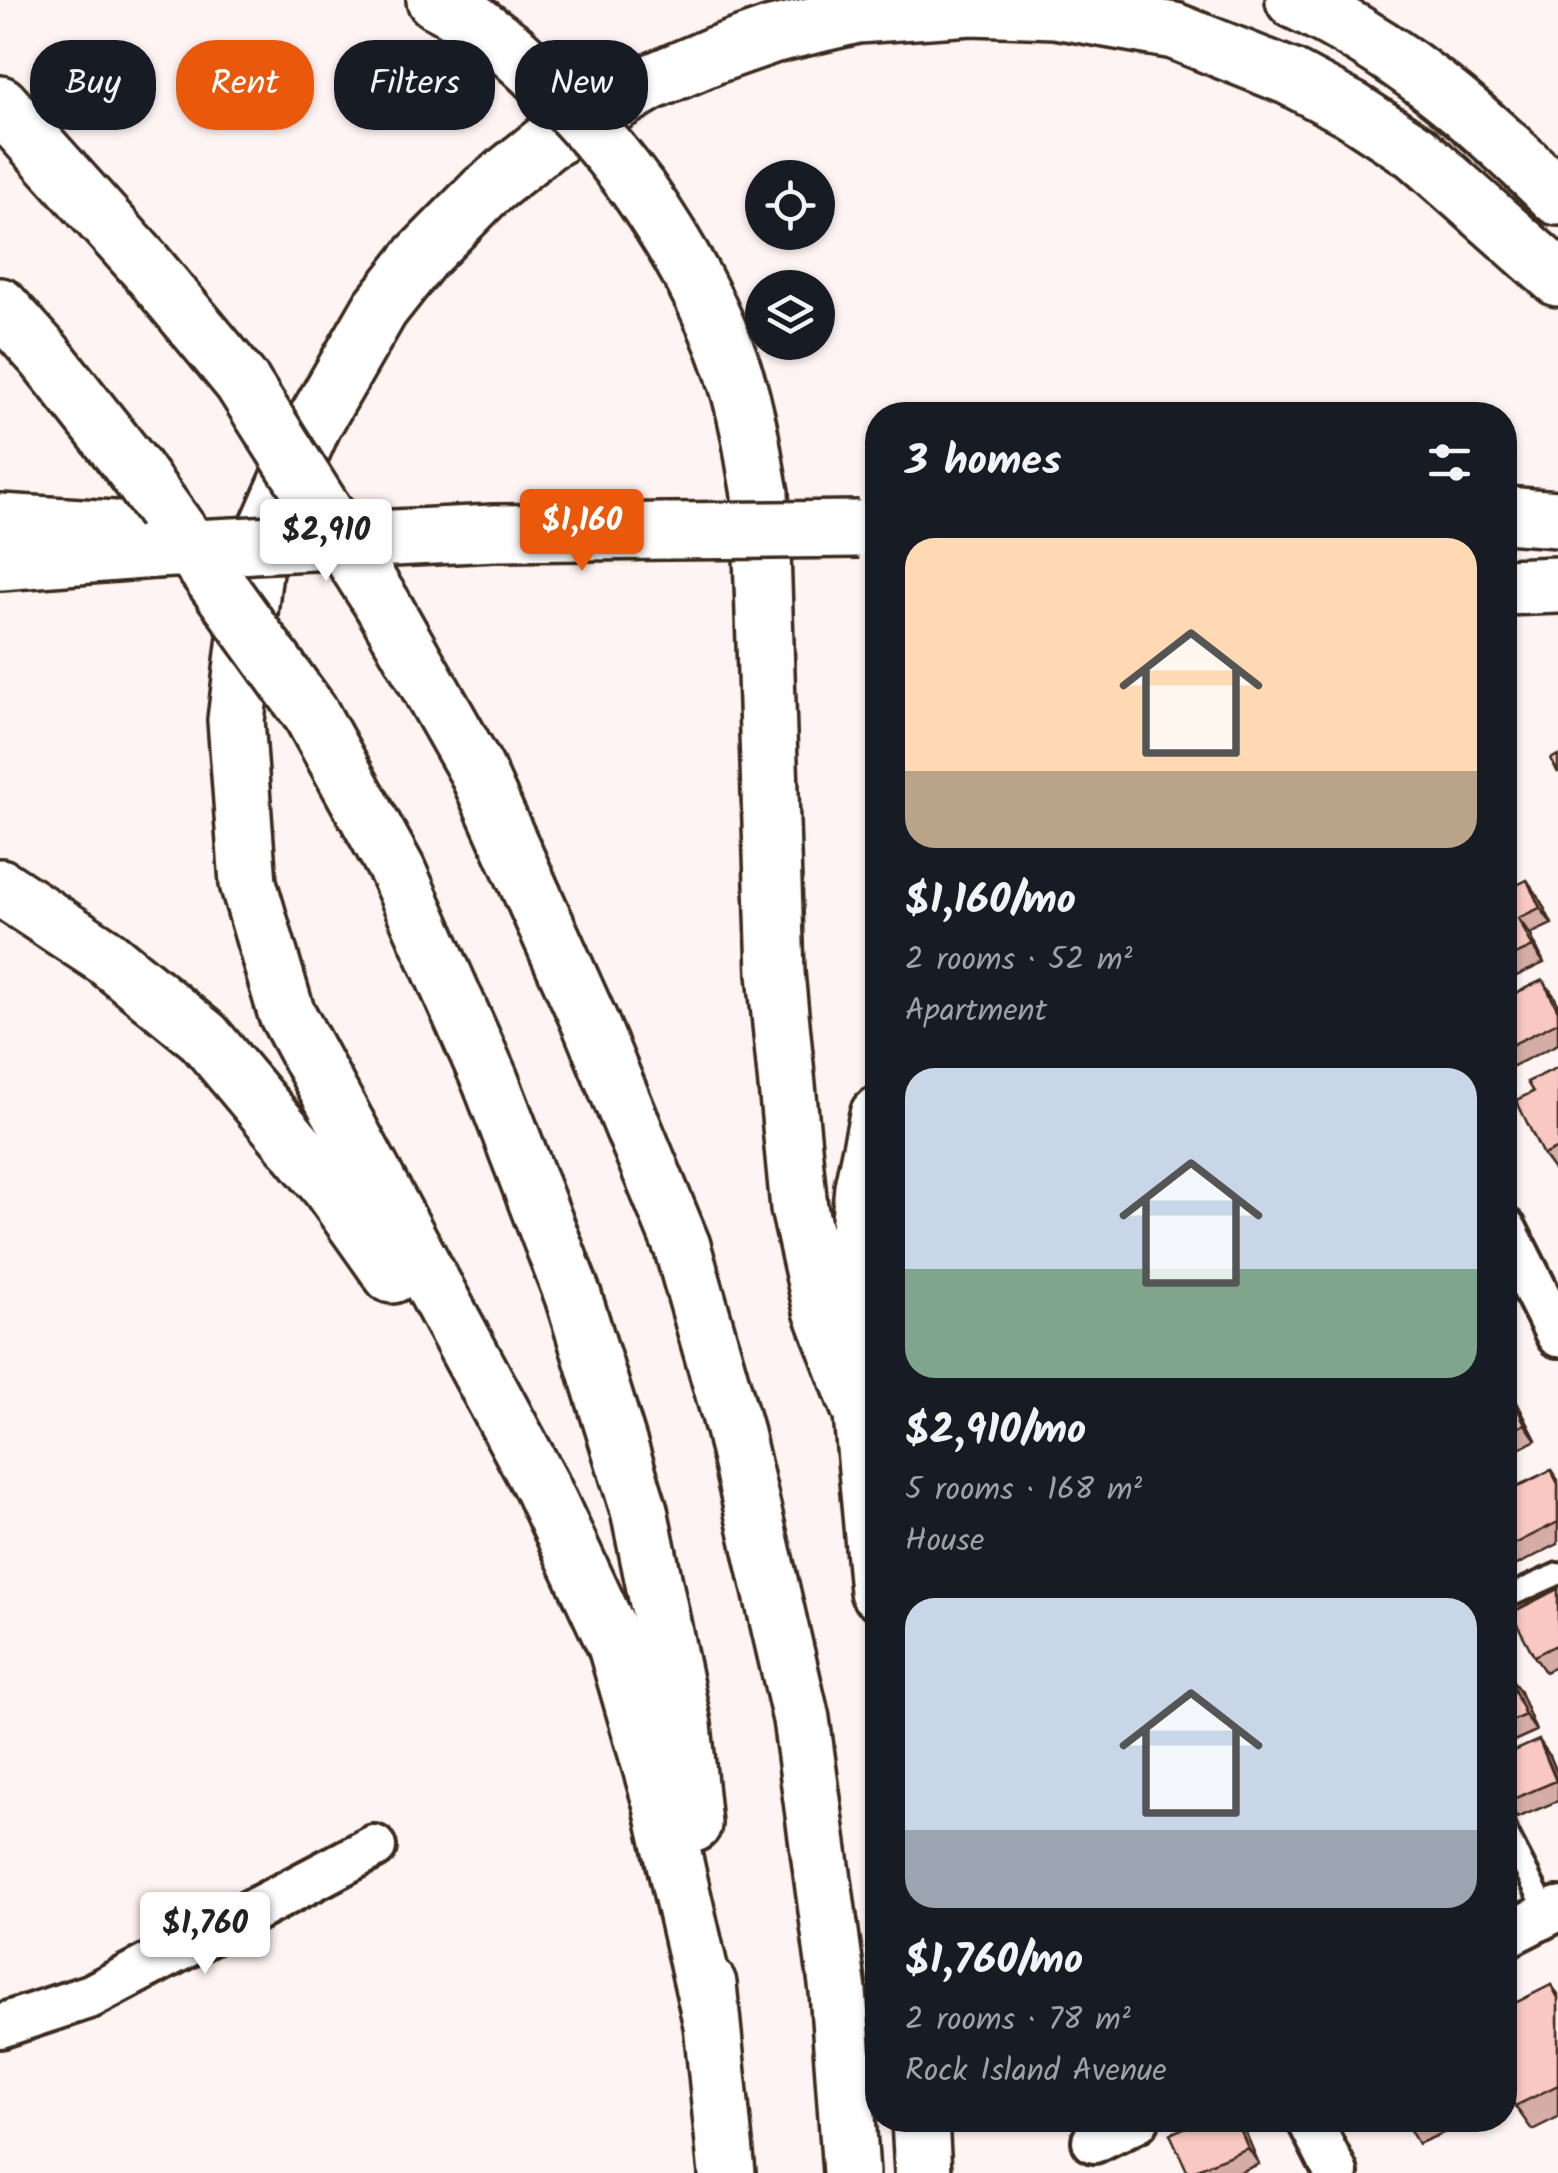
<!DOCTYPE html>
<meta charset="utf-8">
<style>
body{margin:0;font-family:Kalam,sans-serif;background:#20242c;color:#f1f3f6;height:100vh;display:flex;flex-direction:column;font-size:38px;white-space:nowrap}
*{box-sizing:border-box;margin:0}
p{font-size:32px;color:#9ea1a6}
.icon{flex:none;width:55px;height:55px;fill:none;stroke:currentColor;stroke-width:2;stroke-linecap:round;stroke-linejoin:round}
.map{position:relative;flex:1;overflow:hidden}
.panel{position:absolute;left:865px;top:402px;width:652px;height:1730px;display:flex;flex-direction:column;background:#171b24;border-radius:40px;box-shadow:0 2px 8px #0004}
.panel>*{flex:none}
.guide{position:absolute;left:30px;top:40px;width:685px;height:90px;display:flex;gap:20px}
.tools{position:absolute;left:745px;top:160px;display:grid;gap:20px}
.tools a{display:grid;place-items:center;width:90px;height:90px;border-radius:50%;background:#171b24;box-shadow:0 2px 8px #0004;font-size:50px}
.price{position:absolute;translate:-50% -85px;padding:0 22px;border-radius:10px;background:#fff;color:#222;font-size:32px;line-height:65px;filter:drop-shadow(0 2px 5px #0008)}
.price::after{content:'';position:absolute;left:50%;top:60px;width:30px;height:22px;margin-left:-15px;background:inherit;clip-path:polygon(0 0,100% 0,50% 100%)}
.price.active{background:#ea580c;color:#fff}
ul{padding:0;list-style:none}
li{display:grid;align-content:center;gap:20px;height:530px;padding:0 40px}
li span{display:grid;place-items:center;height:310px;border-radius:30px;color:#555}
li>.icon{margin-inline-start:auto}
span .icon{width:180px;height:180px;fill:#fffc;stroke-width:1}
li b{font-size:42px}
h2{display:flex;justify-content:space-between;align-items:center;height:120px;padding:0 40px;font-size:42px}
.tag{padding:0 35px;border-radius:40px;background:#171b24;box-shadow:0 2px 8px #0004;font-size:35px;line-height:90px}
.tag.active{background:#ea580c;color:#fff}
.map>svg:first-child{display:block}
</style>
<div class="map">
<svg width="1558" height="2173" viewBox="0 0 1558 2173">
<rect width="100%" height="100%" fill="#fef4f3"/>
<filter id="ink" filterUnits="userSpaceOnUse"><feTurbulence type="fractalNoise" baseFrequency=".01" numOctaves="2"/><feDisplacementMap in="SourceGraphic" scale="20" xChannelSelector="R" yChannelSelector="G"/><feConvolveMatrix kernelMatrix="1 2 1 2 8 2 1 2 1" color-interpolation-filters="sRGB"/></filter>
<g filter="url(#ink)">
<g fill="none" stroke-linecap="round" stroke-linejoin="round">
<g stroke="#3b2a1e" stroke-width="28">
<g id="lane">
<polyline points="1505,1598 1558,1574"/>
<polyline points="1505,1830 1548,1914"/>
</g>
</g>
<g stroke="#3b2a1e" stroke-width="50">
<g id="street">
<polyline points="1505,1230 1558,1335"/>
<polyline points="1505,1936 1558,1909"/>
<polyline points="0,2026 91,1996 374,1847"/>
<polyline points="1309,2120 1336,2173"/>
<polyline points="1094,2141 1137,2120"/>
</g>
</g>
<g stroke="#3b2a1e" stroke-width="62">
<g id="secondary">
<path d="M1294,0c105,49 183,117 264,197"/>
<polyline points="1505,515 1558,519"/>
<polyline points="494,533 668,531"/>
<polyline points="0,562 154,550"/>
</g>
</g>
<g stroke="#3b2a1e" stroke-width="62">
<g id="highway">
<polyline points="435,0 470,19 510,49"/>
<polyline points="0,104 144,264 242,382"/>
<path d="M638,189c48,69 90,145 108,228 6,25 9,51 14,76l16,480 23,235 23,102 37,97"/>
<polyline points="0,306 45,356 134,469"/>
<polyline points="0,522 114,529 154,550"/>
<polyline points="1505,587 1558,585"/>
<polyline points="383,605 476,769 591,1025 682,1246 734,1429 801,1719 838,1991 851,2173"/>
<polyline points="311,714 397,870 490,1080 573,1296 639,1510 683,1725 693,1824"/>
<polyline points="0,887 106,957 204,1037 329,1186 392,1275"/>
<polyline points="878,1115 863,1187 852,1305 878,1591"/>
<polyline points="708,1984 727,2173"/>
<polyline points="711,2020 661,1802 616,1646 542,1487 286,1012 248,883 236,720 256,555 313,425 380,309 421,257 485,192 546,143 649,83 715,55 772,35 857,15 971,7 1055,10 1174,31 1290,77 1352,110 1416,152 1558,278"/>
<polyline points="920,2120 923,2173"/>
</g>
</g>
<use href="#lane" stroke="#fff" stroke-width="20"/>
<use href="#street" stroke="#fff" stroke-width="42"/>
<use href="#secondary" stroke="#fff" stroke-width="55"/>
<use href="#highway" stroke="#fff" stroke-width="55"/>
<g stroke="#3b2a1e" stroke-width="62" stroke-linecap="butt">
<g id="secondary-bridge">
<polyline points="668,531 859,529"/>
<polyline points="154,550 494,533"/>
</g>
</g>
<g stroke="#3b2a1e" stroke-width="62" stroke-linecap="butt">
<g id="highway-bridge">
<path d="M510,49c47,42 90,88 128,140"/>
<polyline points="242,382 383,605"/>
<polyline points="134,469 311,714"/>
</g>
</g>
<use href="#secondary-bridge" stroke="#fff" stroke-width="55"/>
<use href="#highway-bridge" stroke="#fff" stroke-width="55"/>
</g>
<g fill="#d6aca7" stroke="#3b2a1e" stroke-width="2.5">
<polygon points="1505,891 1538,896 1552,924 1530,934 1544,963 1508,980 1505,976"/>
<polygon points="1543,980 1558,1004 1558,1044 1505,1070 1505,998"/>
<polygon points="1558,1067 1558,1169 1555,1171 1543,1155 1533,1092"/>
<polygon points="1505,1379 1536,1440 1505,1456"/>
<polygon points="1551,1470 1558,1480 1558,1544 1515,1566 1505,1552 1505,1473 1513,1488"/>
<polygon points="1558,1589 1558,1666 1545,1672 1534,1656"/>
<polygon points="1507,1674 1519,1690 1536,1731 1505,1745 1505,1675"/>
<polygon points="1550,1756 1558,1775 1558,1801 1517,1818 1505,1800"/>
<polygon points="1551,1985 1558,1994 1558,2117 1532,2130 1515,2106 1510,2018"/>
<polygon points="1202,2120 1239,2120 1259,2164 1238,2173 1188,2173"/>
<polygon points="1404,2120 1452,2120 1455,2128 1418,2144"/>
</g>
<g fill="#ae8c88" stroke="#3b2a1e" stroke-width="2.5">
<polygon points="1527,880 1538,896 1552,924 1540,908"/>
<polygon points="1518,918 1530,934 1544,963 1533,947"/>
<polygon points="1543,980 1554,996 1558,1004 1558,1011"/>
<polygon points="1505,1379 1536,1440 1525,1424 1505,1385"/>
<polygon points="1507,1674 1519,1690 1536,1731 1525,1715"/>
<polygon points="1539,1740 1550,1756 1558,1775 1558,1783"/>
<polygon points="1236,2120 1239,2120 1242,2124 1259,2164 1248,2148"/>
</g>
<g fill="#f9c8c2" stroke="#3b2a1e" stroke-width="2.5">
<polygon points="1558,755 1558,773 1551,759"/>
<polygon points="1527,880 1540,908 1518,918 1533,947 1505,960 1505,891"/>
<polygon points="1543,980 1558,1011 1558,1022 1505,1048 1505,998"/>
<polygon points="1558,1067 1558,1148 1543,1155 1516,1100 1533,1092 1527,1082"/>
<polygon points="1505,1385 1525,1424 1505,1434"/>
<polygon points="1551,1470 1558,1484 1558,1522 1505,1549 1505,1478 1511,1490"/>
<polygon points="1558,1589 1558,1644 1534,1656 1511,1613"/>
<polygon points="1507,1674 1525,1715 1505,1724 1505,1675"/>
<polygon points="1539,1740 1556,1781 1506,1802 1505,1755"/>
<polygon points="1551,1985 1558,1998 1558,2085 1515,2106 1505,2086 1505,2021 1510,2018 1505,2008"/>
<polygon points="1202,2120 1236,2120 1248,2148 1188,2173 1170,2134"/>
<polygon points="1404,2120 1424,2120 1407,2128"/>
</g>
</g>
</svg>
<div class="tools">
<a><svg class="icon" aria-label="locate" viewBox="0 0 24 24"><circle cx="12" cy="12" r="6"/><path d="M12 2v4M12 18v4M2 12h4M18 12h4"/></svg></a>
<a><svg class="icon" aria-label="layers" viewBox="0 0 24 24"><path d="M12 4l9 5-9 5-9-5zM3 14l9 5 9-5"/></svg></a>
</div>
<b class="price active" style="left:582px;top:574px">$1,160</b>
<b class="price" style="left:326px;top:584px">$2,910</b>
<b class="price" style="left:205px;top:1977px">$1,760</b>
<div class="guide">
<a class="tag">Buy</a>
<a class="tag active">Rent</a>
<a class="tag">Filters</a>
<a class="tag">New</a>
</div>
<section class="panel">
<h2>3 homes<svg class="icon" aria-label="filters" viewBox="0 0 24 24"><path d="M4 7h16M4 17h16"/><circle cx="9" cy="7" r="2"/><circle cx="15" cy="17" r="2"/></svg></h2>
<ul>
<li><span style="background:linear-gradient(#ffd9b3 75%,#b9a48a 0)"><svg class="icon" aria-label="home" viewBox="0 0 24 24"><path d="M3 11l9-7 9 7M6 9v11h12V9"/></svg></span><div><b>$1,160/mo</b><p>2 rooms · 52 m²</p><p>Apartment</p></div></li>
<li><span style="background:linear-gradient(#c9d6e8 65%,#7fa58c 0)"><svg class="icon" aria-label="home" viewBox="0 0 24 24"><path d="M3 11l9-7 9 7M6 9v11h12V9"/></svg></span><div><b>$2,910/mo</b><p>5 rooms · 168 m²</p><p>House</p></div></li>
<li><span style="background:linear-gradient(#c9d6e8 75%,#9aa5b1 0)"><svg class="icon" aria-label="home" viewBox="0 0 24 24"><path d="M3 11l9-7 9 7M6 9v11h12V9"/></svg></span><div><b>$1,760/mo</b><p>2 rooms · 78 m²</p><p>Rock Island Avenue</p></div></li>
</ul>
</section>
</div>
